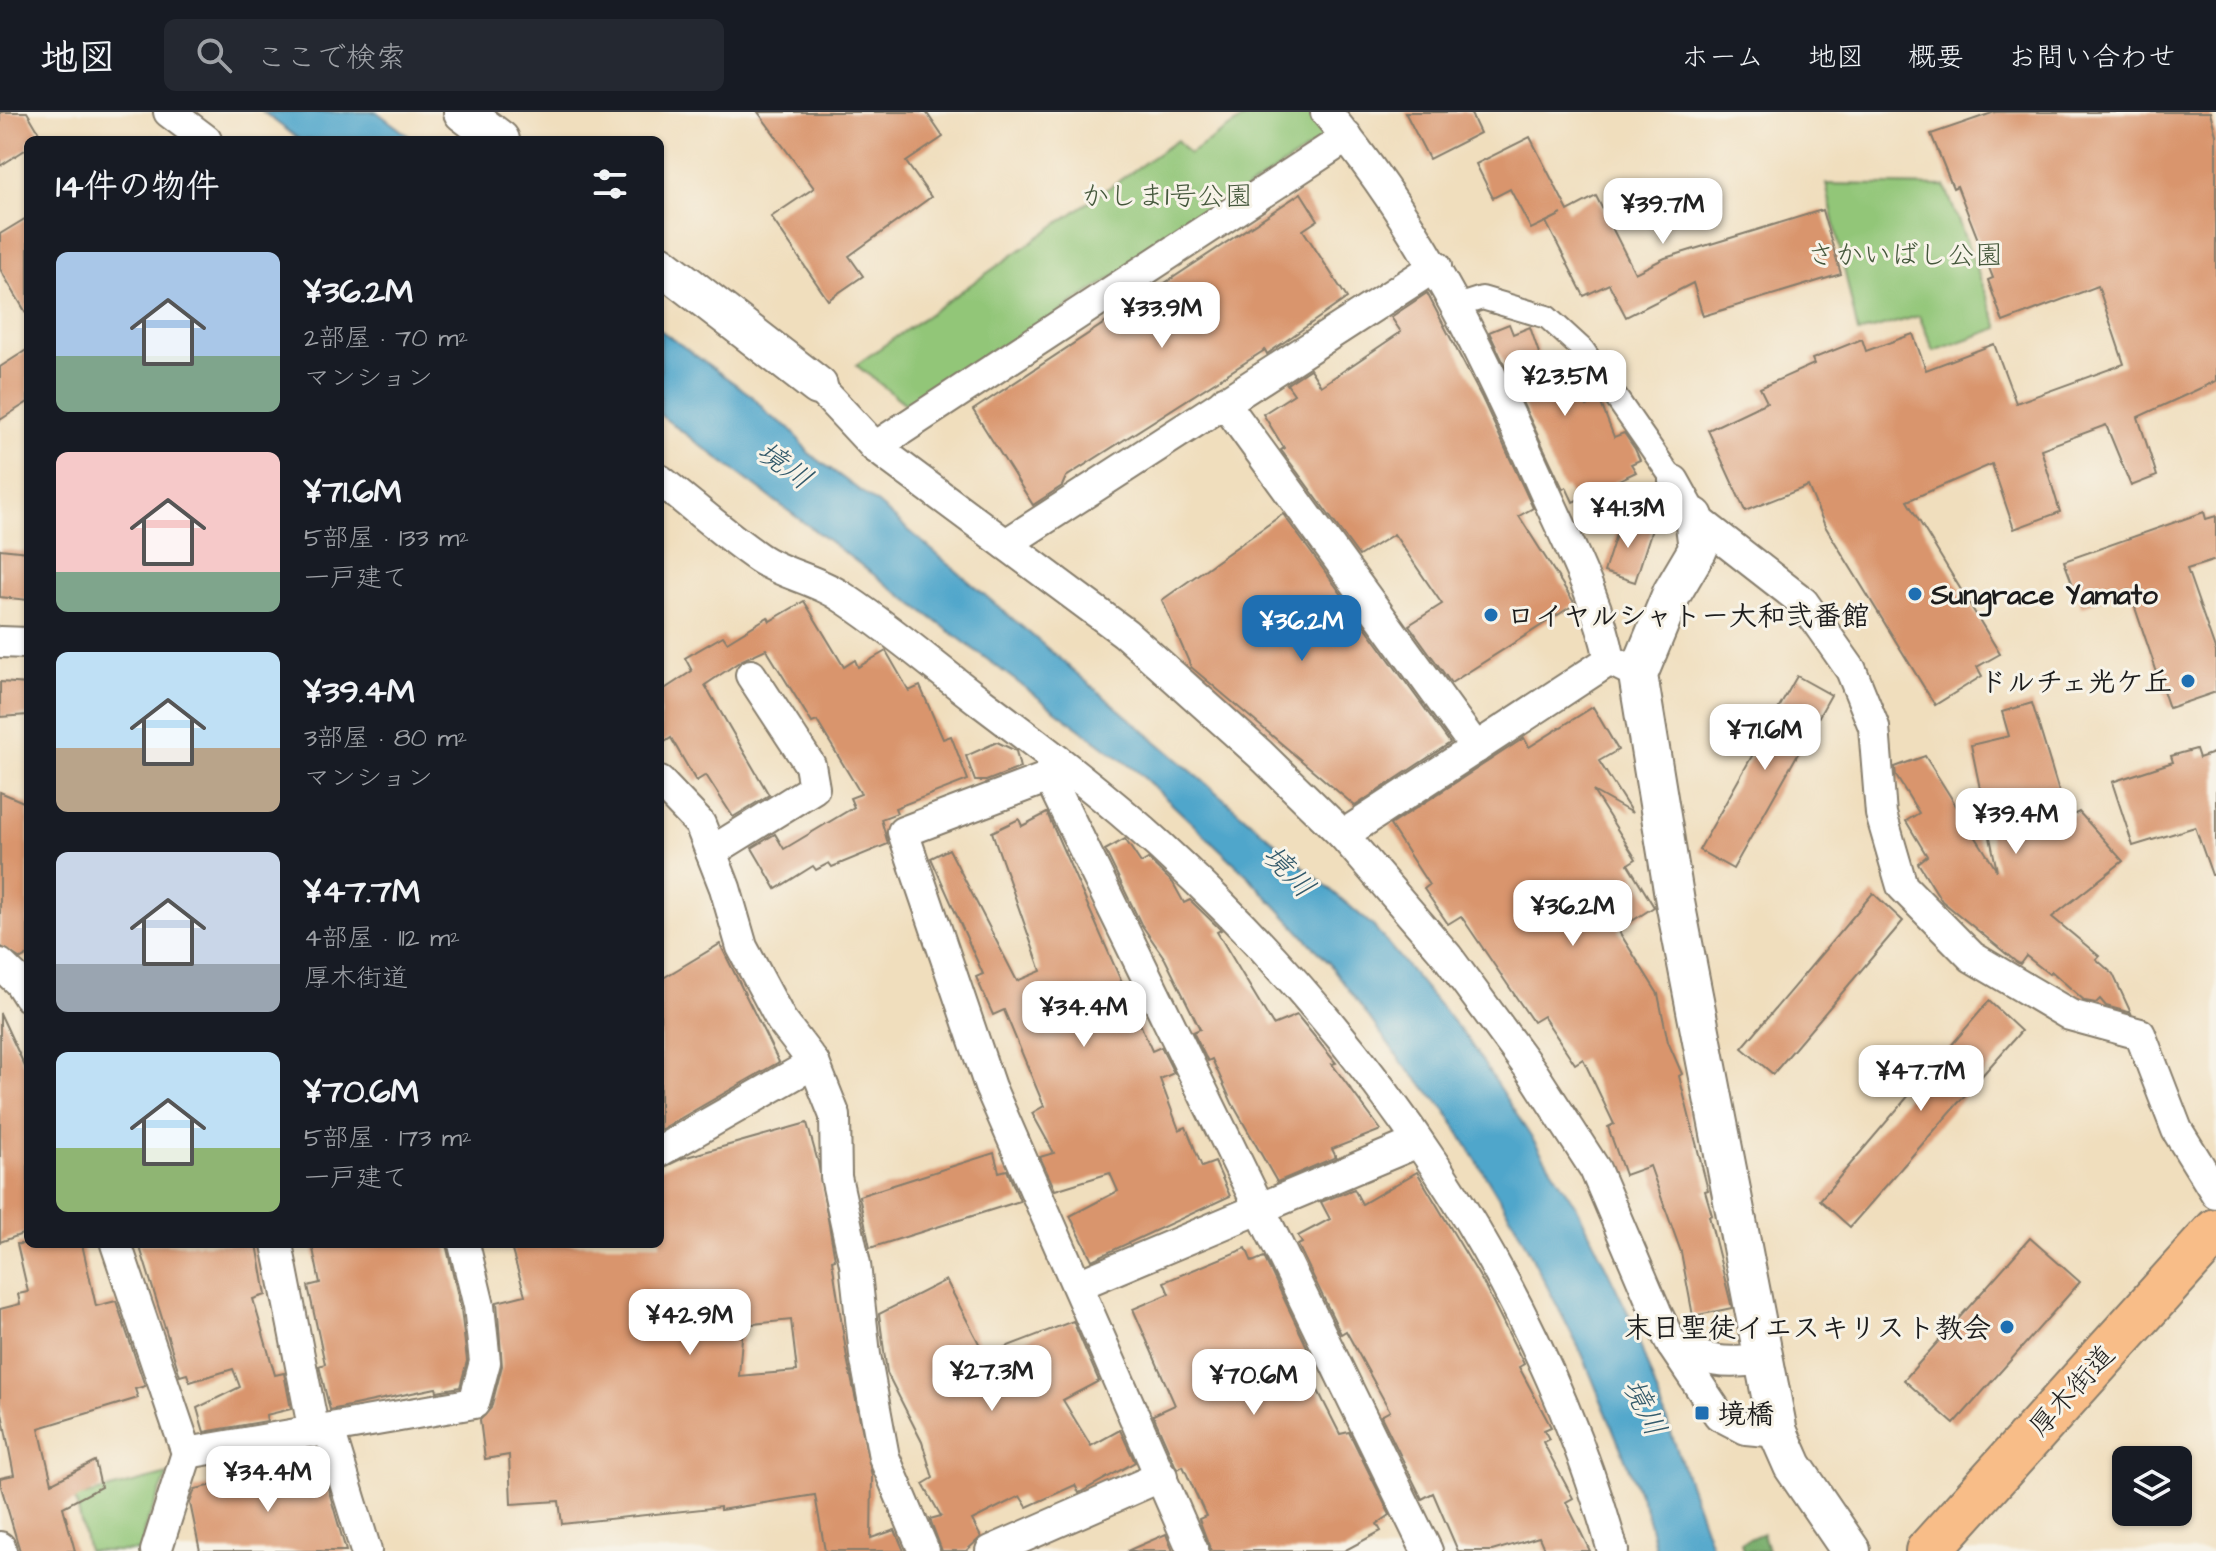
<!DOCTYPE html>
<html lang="ja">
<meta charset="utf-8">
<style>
body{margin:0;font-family:"Architects Daughter","Klee One",sans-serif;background:#242831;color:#f1f3f6;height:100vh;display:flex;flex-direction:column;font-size:30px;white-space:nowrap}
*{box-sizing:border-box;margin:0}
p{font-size:26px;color:#9ea1a6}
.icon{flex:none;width:44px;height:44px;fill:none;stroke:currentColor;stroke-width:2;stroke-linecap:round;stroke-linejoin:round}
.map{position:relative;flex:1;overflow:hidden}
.panel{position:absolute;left:24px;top:24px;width:640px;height:1112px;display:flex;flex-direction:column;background:#171b24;border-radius:12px;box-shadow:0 2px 6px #0004}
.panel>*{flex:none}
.buttons{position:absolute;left:2112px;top:1334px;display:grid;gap:16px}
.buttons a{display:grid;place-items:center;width:80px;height:80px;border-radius:12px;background:#171b24;box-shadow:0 2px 6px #0004;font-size:40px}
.price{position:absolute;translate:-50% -68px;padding:0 18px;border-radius:16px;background:#fff;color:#222;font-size:26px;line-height:52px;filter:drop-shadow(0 2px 4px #0008)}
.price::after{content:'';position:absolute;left:50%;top:48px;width:24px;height:18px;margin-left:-12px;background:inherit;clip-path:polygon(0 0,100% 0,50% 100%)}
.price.selected{background:#1f6fb2;color:#fff}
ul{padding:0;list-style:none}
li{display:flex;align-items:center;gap:24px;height:200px;padding:0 32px}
li span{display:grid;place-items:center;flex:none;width:224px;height:160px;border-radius:12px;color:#555}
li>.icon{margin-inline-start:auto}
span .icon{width:96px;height:96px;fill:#fffc;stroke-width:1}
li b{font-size:34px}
h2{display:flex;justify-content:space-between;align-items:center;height:96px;padding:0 32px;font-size:34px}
header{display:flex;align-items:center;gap:48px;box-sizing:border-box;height:112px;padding:0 40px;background:#171b24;border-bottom:2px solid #363941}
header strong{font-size:38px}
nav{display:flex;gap:44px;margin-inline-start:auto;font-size:28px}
.search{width:560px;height:72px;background:#242831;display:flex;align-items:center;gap:20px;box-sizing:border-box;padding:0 28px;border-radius:12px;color:#9ea1a6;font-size:30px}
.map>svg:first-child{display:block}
</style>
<header>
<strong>地図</strong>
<div class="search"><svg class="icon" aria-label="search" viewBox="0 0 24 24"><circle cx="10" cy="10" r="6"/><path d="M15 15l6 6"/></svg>ここで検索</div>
<nav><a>ホーム</a><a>地図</a><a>概要</a><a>お問い合わせ</a></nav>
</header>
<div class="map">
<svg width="2216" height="1439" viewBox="0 0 2216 1439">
<rect width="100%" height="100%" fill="#f7f3e8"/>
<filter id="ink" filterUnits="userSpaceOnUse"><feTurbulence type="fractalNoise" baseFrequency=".0125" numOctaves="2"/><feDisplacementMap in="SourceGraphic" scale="16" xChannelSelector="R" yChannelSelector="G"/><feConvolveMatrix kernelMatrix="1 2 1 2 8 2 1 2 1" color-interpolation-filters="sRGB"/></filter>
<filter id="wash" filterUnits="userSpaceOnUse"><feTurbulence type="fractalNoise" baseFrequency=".006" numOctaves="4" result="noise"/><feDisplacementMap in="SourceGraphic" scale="32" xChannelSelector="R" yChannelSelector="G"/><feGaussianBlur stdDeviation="1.8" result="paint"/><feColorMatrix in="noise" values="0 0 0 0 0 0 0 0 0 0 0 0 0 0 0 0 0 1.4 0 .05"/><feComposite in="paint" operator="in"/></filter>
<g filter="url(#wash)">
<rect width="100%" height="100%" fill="#f0debd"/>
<g fill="#92c678" stroke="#57714a" stroke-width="2">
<polygon points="1253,0 1313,0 1331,22 912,297 856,253 1177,28 1189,42"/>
<polygon points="1826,72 1945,74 1999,216 1934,239 1919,204 1858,221"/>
<polygon points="168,1362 144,1418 142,1439 88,1439 75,1386"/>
</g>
<polygon fill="#75ab68" stroke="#486442" stroke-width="2" points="1763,1421 1768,1439 1743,1439 1741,1430"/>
<g fill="#4fa6cb" stroke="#366174" stroke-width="2">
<polygon points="263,0 377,0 414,28 300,28"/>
<polygon points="660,218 752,284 770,304 790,316 809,341 878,392 1373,814 1469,929 1579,1099 1630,1205 1713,1439 1656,1439 1646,1398 1583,1244 1515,1112 1445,997 1404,953 1329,851 1247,763 1138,660 660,303"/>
</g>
<g id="blocks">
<g fill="#d9956d" fill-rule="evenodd">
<polygon points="0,0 27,0 43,27 28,28 28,36 0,54"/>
<polygon points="758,0 926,0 943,25 906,50 931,85 849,144 863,164 828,188 771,105 814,76"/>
<polygon points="1405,0 1470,0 1480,21 1429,47"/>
<polygon points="1995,0 2210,0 2216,23 2216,269 2138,305 2157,364 2131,374 2106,313 2041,337 2060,400 2014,417 1992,352 1907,389 2000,542 1977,555 1982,564 1935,593 1825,414 1808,374 1745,399 1708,318 1767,290 1760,276 1814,252 1812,247 1862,227 1866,239 1913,222 1926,258 1994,232 2016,291 2124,252 2098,174 2003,210 1988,168 1993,166 1957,74 1953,76 1931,22"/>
<polygon points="1530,25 1568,99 1596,84 1635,161 1665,146 1822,98 1841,162 1703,204 1693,171 1626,205 1609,172 1584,184 1546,110 1562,102 1531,117 1510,77 1493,86 1476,52"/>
<polygon points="1301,81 1318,108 1303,118 1347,186 1267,242 1265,238 1066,365 1062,374 1033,393 973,298"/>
<polygon points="28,105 28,204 0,157 0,122"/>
<polygon points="1427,181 1482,286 1533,396 1519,404 1575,492 1451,571 1409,513 1442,492 1394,422 1359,444 1281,338 1284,336 1263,302 1294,282 1287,272 1310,257 1321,274 1401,220 1391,205"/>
<polygon points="1509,212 1513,222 1530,215 1544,256 1568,246 1587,294 1600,289 1614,325 1624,321 1635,337 1640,348 1631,352 1636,360 1573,390 1566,375 1563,377 1489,220"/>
<polygon points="28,237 28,290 0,308 0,255"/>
<polygon points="2204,400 2206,407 2216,404 2216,448 2187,457 2216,540 2216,580 2169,596 2129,478 2081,495 2064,449"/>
<polygon points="1283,402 1450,631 1355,694 1191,555 1162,488"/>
<polygon points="1621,407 1652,417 1635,470 1604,460"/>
<polygon points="0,437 28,440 28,488 0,485"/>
<polygon points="804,489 844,555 855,548 858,555 886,539 909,579 920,574 943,627 951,624 968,668 895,696 897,701 881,707 888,732 832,755 829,751 816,758 813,754 776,777 752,736 775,722 784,737 854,695 850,686 861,682 817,609 812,611 766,537 742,548 705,573 769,683 733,705 706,663 696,669 671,626 660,633 660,580 692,559 685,546 723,524 727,530 768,505 770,509"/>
<polygon points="1797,564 1831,583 1733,757 1699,738"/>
<polygon points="0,570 28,572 28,603 0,605"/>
<polygon points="2032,591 2067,706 2079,700 2123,749 2052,805 2099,844 2096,847 2113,862 2131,901 2106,894 2100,887 2096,891 2085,889 2051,859 2049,862 2026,844 2020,852 2015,849 1942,789 1918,751 1927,744 1906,709 1919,701 1896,664 1895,655 1925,644 1997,759 1971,633 2009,624 2002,600"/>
<polygon points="1593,595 1618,638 1599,649 1632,701 1593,679 1636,747 1628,752 1654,795 1618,818 1658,882 1668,930 1682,962 1679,964 1708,1078 1705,1079 1712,1103 1709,1104 1732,1196 1693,1204 1681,1140 1650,1054 1625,1063 1608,1015 1614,1012 1583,947 1575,952 1543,904 1533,910 1461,804 1448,812 1424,777 1429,773 1390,713 1524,626 1529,635"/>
<polygon points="997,630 1016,639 1020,656 986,669 975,669 966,644"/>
<polygon points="2196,637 2199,646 2216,640 2216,763 2212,763 2195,715 2133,734 2112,670 2173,650 2171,644"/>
<polygon points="0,680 28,692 28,843 21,847 0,834"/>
<polygon points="1047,701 1152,939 1161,935 1174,961 1160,967 1179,1018 1186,1015 1202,1055 1215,1050 1230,1084 1092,1148 1070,1104 1118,1079 1110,1061 1055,1078 1040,1045 1054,1041 1032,1001 1044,994 1004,898 993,903 976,865 983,862 931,746 949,737 1017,869 1041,859 992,720 1019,707 1022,714"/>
<polygon points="1125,727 1141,751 1148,747 1173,771 1184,791 1190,788 1221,818 1217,820 1273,913 1297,903 1336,951 1332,952 1381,1018 1332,1037 1336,1045 1277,1070 1232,991 1212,947 1208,949 1205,944 1193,920 1200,917 1165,847 1141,812 1105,738"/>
<polygon points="1873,781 1903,809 1773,962 1742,936"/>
<polygon points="720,832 779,950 660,1018 660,868"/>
<polygon points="1989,889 2021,919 1850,1115 1820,1088"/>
<polygon points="0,901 28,961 28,1120 0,1130"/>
<path d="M807,1011l11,39 17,97 -3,1 15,98 25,118 -1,62 24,-8 9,21h-79l-10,-56 -95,15v-3l-158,17 -3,-23 -48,3 -2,-49 -24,4 -5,-39 11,-12 11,-42 -5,-64 28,-7 -15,-51h150v-75l23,-11zM791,1208l6,51 -58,5 4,-51z"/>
<polygon points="994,1041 999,1060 1007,1058 1020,1089 870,1136 859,1084"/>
<polygon points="1417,1060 1484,1172 1524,1252 1519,1255 1551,1315 1544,1318 1549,1327 1543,1330 1573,1386 1566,1390 1590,1439 1545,1439 1539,1425 1492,1439 1458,1439 1433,1381 1422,1387 1381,1304 1390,1299 1346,1219 1341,1222 1298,1133 1302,1131 1298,1124 1330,1107 1321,1090 1354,1077 1362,1092"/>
<polygon points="2030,1126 2080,1170 1954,1312 1904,1268"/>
<polygon points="17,1132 82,1132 96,1194 116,1189 145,1274 135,1277 138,1286 39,1316 52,1371 95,1349 101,1375 63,1395 75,1439 20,1439 0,1371 0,1366 14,1363 0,1291 0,1197 20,1192 18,1182 28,1180"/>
<polygon points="139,1132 257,1132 266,1183 253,1187 275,1263 284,1261 291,1297 266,1303 267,1309 204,1320 197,1296 240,1275 233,1257 190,1270 187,1262 180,1264"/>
<polygon points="312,1132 446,1132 461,1197 467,1249 460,1275 437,1279 436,1276 330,1298 319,1254 325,1252 308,1174 320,1171"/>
<polygon points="1246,1136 1252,1150 1264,1145 1308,1237 1299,1241 1340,1322 1349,1320 1390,1403 1377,1412 1381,1419 1344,1439 1211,1439 1199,1407 1206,1404 1183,1354 1178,1357 1175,1353 1153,1303 1175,1293 1133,1197 1169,1182 1164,1170"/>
<polygon points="946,1168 985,1243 1073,1209 1099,1269 1063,1288 1091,1334 1120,1318 1135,1350 1079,1381 1075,1373 1027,1395 1020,1384 972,1408 981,1425 966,1439 942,1439 930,1407 941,1404 923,1372 933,1366 922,1330 887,1261 879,1202"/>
<polygon points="313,1352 315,1364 324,1362 346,1439 200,1439 190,1391 195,1377"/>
<polygon points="1166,1422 1173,1439 1127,1439"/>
</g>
</g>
</g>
<g filter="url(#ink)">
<use href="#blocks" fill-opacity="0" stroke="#867d6c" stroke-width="2"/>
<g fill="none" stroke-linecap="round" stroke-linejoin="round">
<g stroke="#867d6c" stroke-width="26">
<polyline id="pedestrian" points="1457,194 1482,186 1547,205 1583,238 1674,369"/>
</g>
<g stroke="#867d6c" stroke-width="34">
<g id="minor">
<polyline points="169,0 206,28"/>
<path d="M1326,0c97,115 157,242 218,378 25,56 54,109 66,170"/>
<polyline points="818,274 875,335 1125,521 1260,642 1343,723 1447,844 1533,961 1595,1057 1656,1200 1672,1233 1719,1303 1746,1317 1778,1320"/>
<polyline points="1224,290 1476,636"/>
<polyline points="875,335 1347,25"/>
<path d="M660,368c33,26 64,54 99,78 24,16 55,21 80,37 49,31 95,72 142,107 61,46 122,92 178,143 209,191 378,433 454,706"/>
<polyline points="1674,369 1694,405 1803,490 1851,558 1874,615 1881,702 1902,774 1972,845 2070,903 2140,922 2177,1018 2216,1081"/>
<polyline points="1006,432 1436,154"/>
<polyline points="0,530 28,531"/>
<polyline points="1055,648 1049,665 1427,1439"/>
<polyline points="1049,665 903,720 990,975 1193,1439"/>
<polyline points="660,670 700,712 725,776 742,835 781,908 814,951 835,1004 836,1065 855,1152 865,1243 884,1345 924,1439"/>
<polyline points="1343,723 1610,548 1626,556"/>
<polyline points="711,740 814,676 810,653 751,563"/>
<polyline points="0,852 19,870 28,884"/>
<polyline points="660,1039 814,951"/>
<polyline points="116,1132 187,1341 156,1439"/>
<polyline points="277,1132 314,1320"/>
<polyline points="1078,1173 1418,1030"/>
<path d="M1672,1233c36,17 52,20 91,14"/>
<polyline points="329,1318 366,1439"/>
<polyline points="187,1341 474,1291 485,1250 479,1194 464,1132"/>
<polyline points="0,1435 1,1439"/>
<polyline points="991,1439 1162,1364"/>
</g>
</g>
<g stroke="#867d6c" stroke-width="42">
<g id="tertiary">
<polyline points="463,0 500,28"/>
<polyline points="660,152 818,274"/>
<polyline points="1694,405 1698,437 1672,481 1638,563 1675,790 1778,1320 1793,1354 1851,1439"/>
</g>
</g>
<g stroke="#867d6c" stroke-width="48">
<polyline id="primary" points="1928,1439 2216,1119"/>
</g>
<use href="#pedestrian" stroke="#fff" stroke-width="22"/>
<use href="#minor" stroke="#fff" stroke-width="30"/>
<use href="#tertiary" stroke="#fff" stroke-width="38"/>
<use href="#primary" stroke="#f8bd88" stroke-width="44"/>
</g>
</g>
<g fill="#1f6fb2" stroke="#f7f3e8" stroke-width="3">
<circle cx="1915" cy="482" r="8"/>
<circle cx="1491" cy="503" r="8"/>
<circle cx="2188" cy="569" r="8"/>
<circle cx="2007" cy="1215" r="8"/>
<rect x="1694" y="1293" width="16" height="16" rx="4"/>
</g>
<g text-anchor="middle" stroke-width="6" stroke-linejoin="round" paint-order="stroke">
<g font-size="28" fill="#45583c" stroke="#f7f3e8">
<text x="1167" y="93">かしま1号公園</text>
<text x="1905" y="152">さかいばし公園</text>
</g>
<g font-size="28" font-weight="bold" fill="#1c1c1c" stroke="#f7f3e8" text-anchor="start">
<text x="1931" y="492">Sungrace Yamato</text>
<text x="1507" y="513">ロイヤルシャトー大和弐番館</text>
<text x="2172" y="579" text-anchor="end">ドルチェ光ケ丘</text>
<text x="1991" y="1225" text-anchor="end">末日聖徒イエスキリスト教会</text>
<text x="1718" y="1311">境橋</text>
</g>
<g font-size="28" fill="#1c1c1c" stroke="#f7f3e8">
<text transform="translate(2071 1278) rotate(-48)" y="10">厚木街道</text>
</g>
<g font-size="30" font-style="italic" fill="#335a6b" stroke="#f7f3e8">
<text transform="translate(785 353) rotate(36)" y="10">境川</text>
<text transform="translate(1289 759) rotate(46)" y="10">境川</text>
<text transform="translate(1645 1295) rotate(64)" y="10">境川</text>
</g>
</g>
</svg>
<div class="buttons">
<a><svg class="icon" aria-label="layers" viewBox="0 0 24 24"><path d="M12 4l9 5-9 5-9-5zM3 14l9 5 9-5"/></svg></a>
</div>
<b class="price" style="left:1663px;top:134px">¥39.7M</b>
<b class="price" style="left:1162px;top:238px">¥33.9M</b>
<b class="price" style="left:1565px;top:306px">¥23.5M</b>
<b class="price" style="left:1628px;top:438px">¥41.3M</b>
<b class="price selected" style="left:1302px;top:551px">¥36.2M</b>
<b class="price" style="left:1765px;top:660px">¥71.6M</b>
<b class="price" style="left:2016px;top:744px">¥39.4M</b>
<b class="price" style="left:1573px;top:836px">¥36.2M</b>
<b class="price" style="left:1084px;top:937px">¥34.4M</b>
<b class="price" style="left:1921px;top:1001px">¥47.7M</b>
<b class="price" style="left:690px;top:1245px">¥42.9M</b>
<b class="price" style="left:992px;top:1301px">¥27.3M</b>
<b class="price" style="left:1254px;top:1305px">¥70.6M</b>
<b class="price" style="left:268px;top:1402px">¥34.4M</b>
<section class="panel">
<h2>14件の物件<svg class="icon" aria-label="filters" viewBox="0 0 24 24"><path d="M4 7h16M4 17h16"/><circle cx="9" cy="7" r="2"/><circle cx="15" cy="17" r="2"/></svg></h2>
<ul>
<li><span style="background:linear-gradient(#a9c7e8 65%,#7fa58c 0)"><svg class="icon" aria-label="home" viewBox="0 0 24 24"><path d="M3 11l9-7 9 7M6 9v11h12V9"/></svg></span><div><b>¥36.2M</b><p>2部屋 · 70 m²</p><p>マンション</p></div></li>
<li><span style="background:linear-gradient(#f6c9c9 75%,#7fa58c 0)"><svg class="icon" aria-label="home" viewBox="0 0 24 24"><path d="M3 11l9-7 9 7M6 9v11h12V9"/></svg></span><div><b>¥71.6M</b><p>5部屋 · 133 m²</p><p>一戸建て</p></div></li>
<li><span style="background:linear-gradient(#bfe0f5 60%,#b9a48a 0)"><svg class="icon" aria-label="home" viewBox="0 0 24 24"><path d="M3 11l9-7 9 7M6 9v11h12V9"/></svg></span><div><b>¥39.4M</b><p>3部屋 · 80 m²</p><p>マンション</p></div></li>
<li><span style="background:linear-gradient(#c9d6e8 70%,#9aa5b1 0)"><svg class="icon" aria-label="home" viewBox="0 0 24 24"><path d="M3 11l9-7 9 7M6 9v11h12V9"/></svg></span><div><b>¥47.7M</b><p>4部屋 · 112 m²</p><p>厚木街道</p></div></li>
<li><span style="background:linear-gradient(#bfe0f5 60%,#8fb573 0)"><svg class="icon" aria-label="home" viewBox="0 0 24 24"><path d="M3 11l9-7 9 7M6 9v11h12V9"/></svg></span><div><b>¥70.6M</b><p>5部屋 · 173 m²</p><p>一戸建て</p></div></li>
</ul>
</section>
</div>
